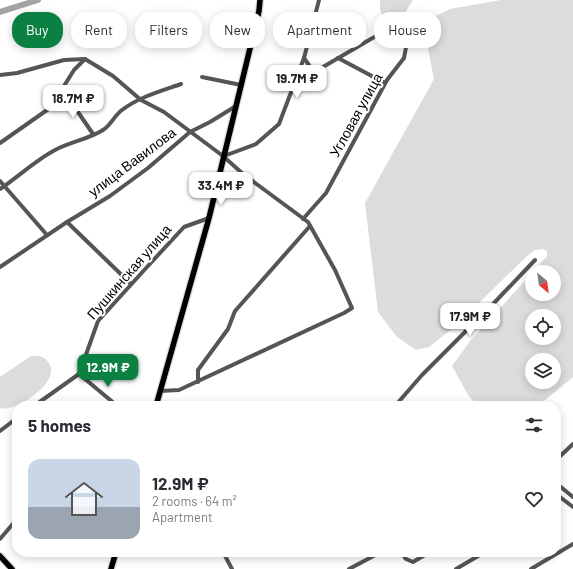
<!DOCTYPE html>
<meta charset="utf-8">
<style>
body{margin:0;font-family:Barlow,sans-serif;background:#f7f7f7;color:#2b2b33;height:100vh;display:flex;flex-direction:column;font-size:15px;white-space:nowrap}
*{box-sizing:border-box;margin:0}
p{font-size:13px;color:#7c7c81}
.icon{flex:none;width:22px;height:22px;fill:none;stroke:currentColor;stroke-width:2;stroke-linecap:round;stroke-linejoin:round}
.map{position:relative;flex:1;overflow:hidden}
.panel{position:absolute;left:12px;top:401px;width:549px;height:156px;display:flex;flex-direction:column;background:#fff;border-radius:16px;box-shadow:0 2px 10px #0003}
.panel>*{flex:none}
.banner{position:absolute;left:12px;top:12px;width:549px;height:36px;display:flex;gap:8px}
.needle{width:26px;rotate:151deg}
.buttons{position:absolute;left:525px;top:265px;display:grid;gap:8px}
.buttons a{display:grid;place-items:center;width:36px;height:36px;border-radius:50%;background:#fff;box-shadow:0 2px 10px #0003;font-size:20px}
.price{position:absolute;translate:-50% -34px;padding:0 9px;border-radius:8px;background:#fff;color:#222;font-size:13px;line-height:26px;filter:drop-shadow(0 1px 2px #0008)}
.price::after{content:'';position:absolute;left:50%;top:24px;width:12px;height:9px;margin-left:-6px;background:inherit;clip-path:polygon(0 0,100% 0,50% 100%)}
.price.current{background:#0b8043;color:#fff}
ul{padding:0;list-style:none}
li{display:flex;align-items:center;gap:12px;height:100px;padding:0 16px}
li span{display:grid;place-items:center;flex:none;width:112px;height:80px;border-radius:12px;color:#555}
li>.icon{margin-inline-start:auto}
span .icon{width:48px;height:48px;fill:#fffc;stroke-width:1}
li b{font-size:17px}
h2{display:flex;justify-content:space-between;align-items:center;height:48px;padding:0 16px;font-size:17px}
.pill{padding:0 14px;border-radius:16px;background:#fff;box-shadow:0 2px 10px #0003;font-size:14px;line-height:36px}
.pill.current{background:#0b8043;color:#fff}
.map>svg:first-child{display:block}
</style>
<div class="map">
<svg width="573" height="569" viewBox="0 0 573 569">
<rect width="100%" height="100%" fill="#fff"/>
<g fill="#dcdcdc" fill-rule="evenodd">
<polygon points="380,0 413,0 403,16 383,18 380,9"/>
<path d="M501,0h72v377l-35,29h-60l-10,-11 -16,-29 19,-26 61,-67v21h22v-22h-21l14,-16v-5l-4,-2 -8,1 -9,7 -72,70 -25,20 -13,3 -19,-13 -19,-25 -13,-109 69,-124 -11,-55 2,-3 25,-12zM532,316h22v22h-22zM532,360h22v22h-22z"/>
<path d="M31,356c7,-1 13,0 17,6 16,19 -33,51 -48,46v-31z"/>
</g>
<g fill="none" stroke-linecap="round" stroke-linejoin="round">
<polyline stroke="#a3a3a3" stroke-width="6" points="0,12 38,0"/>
<g stroke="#dbdbdb" stroke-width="8">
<g id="major">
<polyline points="156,406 209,218 259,11 260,0"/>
<polyline points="0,556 12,569"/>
<polyline points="111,569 116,552"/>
</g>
</g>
<g stroke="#555" stroke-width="4">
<polyline points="304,58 313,71 316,71 412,15"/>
<polyline points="338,58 385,83"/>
<polyline points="85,59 74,70 64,86 67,96 93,134"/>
<polyline points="0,75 17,73 64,60 85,59 113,76 141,100 164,112 223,156 243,174 308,222 335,270 352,308 344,313 179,390 160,391"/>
<polyline points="202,77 241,85"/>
<polyline points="0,143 67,96"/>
<polyline points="224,156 256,144 279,124 304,58 319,0"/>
<polyline points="0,181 47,235"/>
<path d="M0,189c18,-12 36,-29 55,-39 15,-8 34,-11 48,-20 8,-5 11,-14 19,-20 17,-13 39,-19 59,-26"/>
<polyline points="303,219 326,193 387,80 404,58 412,15"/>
<polyline points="67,222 131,284"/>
<polyline points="0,267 67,222 110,196 148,168 190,132 210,122 236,106"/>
<polyline points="79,374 115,404 113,406"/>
<polyline points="198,382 198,370 228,329 235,311 310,226"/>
<polyline points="34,406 79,374 98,321 147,267 184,227 209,218"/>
<polyline points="395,406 422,375 494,303 535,260"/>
<polyline points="0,431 17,418"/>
<polyline points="556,460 573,444"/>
<polyline points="556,483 573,497"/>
<polyline points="556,494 573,507"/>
<polyline points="0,539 17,519"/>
<polyline points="223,552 232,569"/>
<polyline points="401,552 406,559 413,562 430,552"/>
<polyline points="349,569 381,552"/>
<polyline points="456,569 485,552"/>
<polyline points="531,569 573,544"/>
</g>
<use href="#major" stroke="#000" stroke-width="5.5"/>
</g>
<g text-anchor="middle" stroke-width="4" stroke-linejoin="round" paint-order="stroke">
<g font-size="14" fill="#000" stroke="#fff">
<text transform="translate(356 115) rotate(-61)" y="5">Угловая улица</text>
<text transform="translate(132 162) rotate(-37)" y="5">улица Вавилова</text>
<text transform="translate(129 272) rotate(-49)" y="5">Пушкинская улица</text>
</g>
</g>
</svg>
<div class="buttons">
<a><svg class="needle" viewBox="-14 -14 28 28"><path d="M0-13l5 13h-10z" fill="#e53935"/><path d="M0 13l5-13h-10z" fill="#7c7c81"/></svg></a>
<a><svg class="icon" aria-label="locate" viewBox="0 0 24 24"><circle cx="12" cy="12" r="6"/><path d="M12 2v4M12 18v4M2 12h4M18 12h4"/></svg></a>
<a><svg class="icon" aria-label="layers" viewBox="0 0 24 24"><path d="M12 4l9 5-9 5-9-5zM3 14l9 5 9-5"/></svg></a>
</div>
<b class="price" style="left:297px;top:99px">19.7M ₽</b>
<b class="price" style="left:73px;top:119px">18.7M ₽</b>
<b class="price" style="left:221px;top:206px">33.4M ₽</b>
<b class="price" style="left:470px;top:337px">17.9M ₽</b>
<b class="price current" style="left:108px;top:388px">12.9M ₽</b>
<div class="banner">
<a class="pill current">Buy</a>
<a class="pill">Rent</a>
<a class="pill">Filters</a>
<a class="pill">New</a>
<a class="pill">Apartment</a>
<a class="pill">House</a>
</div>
<section class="panel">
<h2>5 homes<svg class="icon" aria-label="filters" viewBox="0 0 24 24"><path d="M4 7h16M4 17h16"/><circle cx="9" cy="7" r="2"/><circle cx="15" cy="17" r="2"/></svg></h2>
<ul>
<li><span style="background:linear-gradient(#c9d6e8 60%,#9aa5b1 0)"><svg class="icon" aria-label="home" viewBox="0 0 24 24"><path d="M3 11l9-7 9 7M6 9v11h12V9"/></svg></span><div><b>12.9M ₽</b><p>2 rooms · 64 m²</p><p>Apartment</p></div><svg class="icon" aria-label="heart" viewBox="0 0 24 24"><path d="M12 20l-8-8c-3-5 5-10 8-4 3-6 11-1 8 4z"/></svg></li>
</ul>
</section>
</div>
